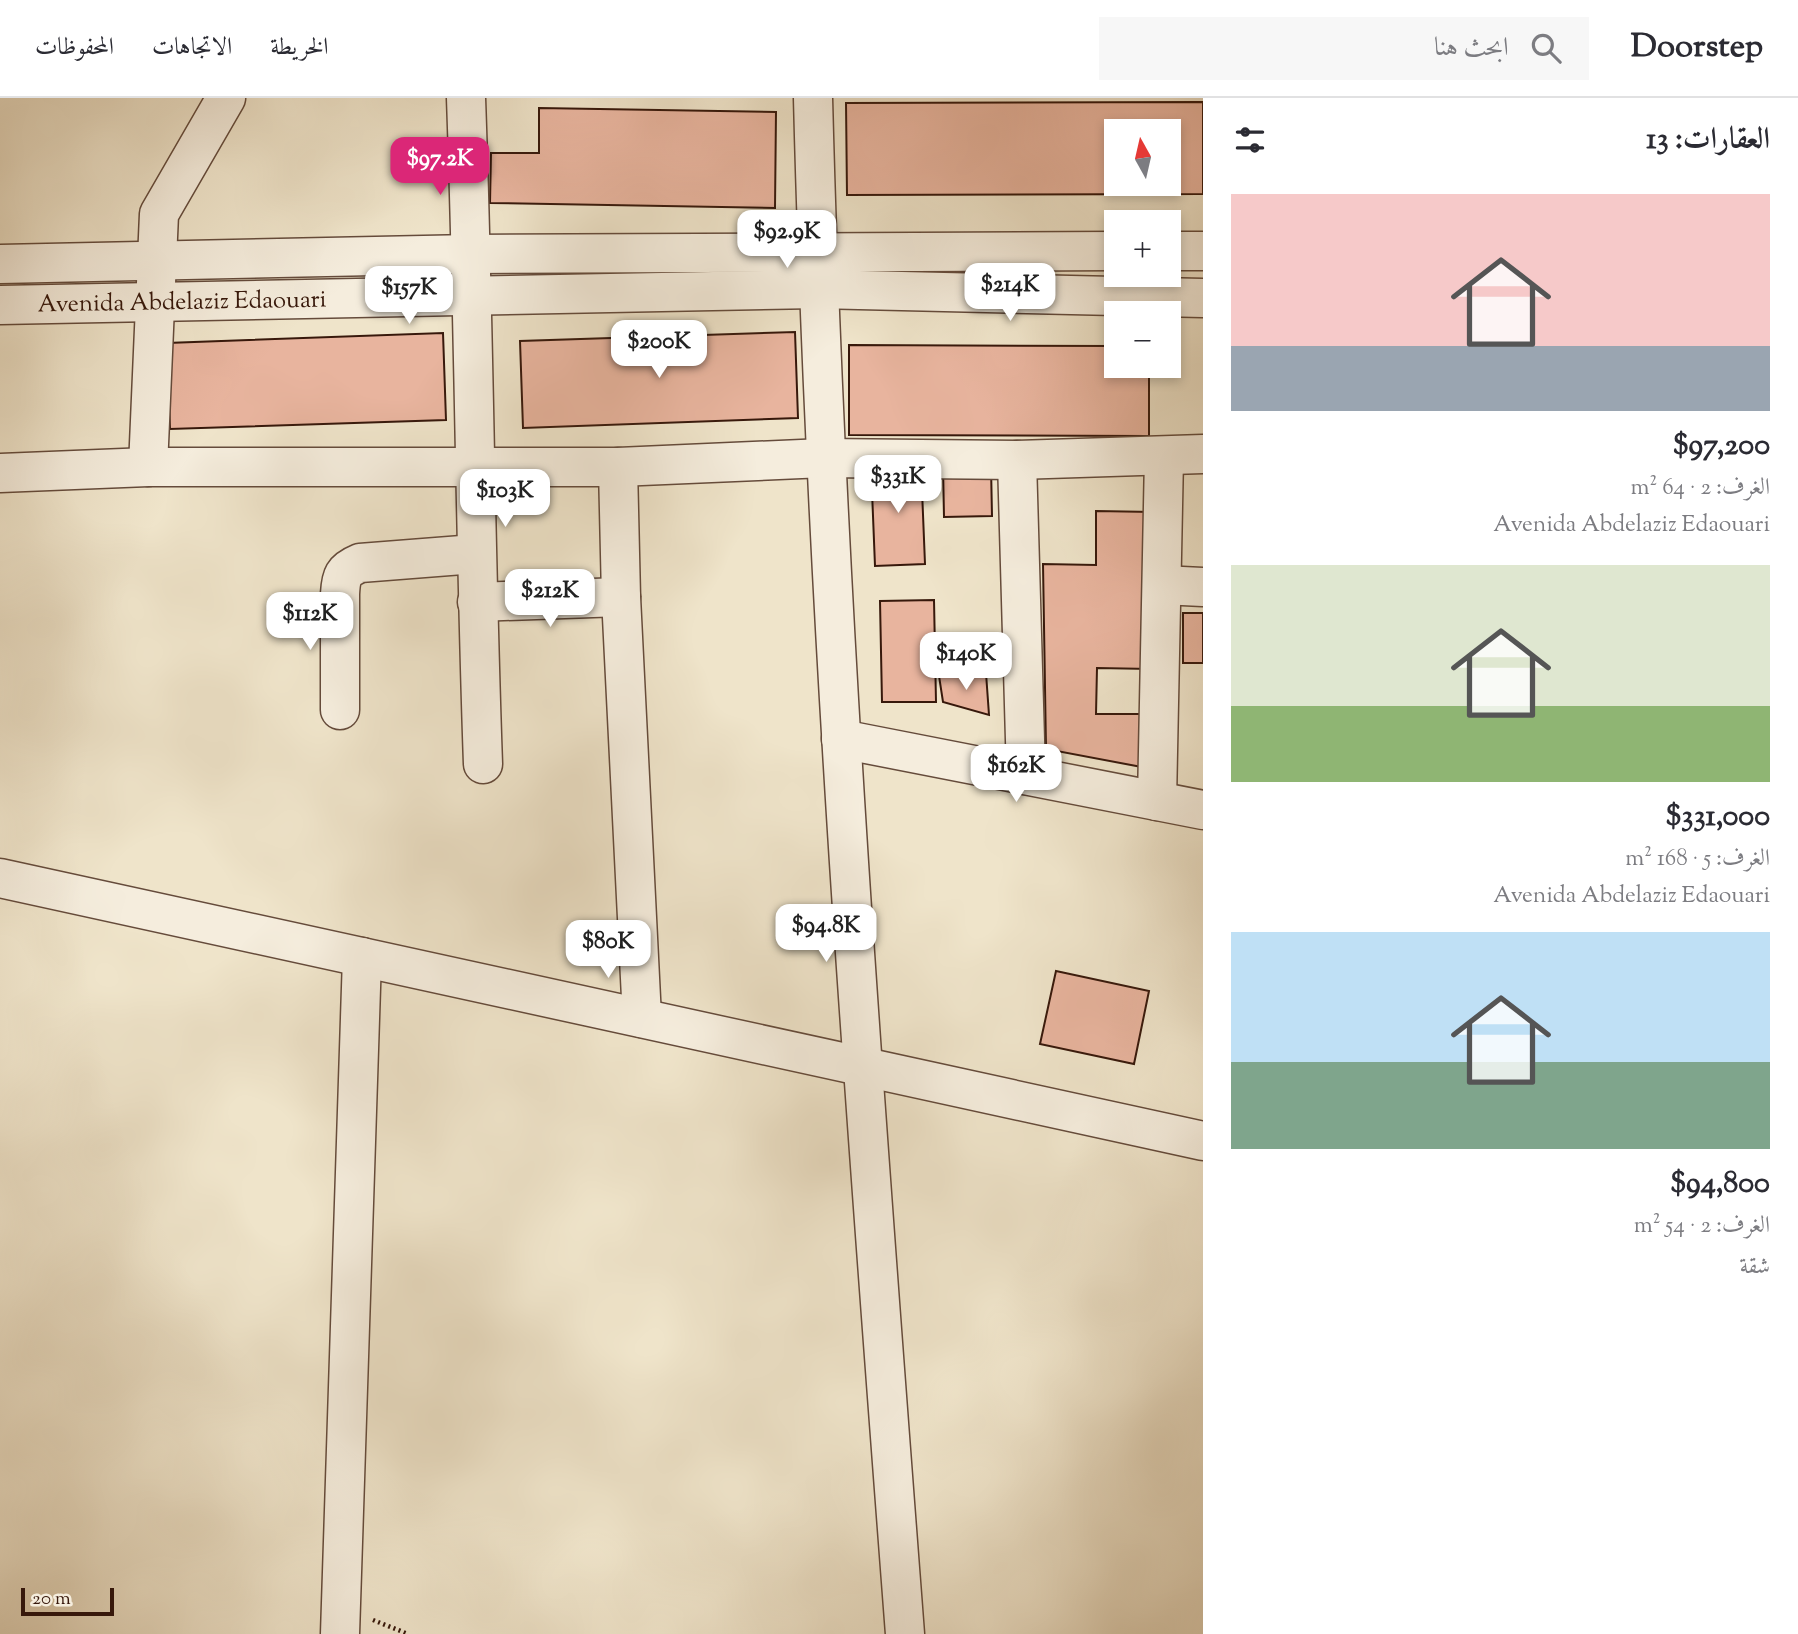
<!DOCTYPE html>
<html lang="ar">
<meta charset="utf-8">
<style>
body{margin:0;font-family:"Sorts Mill Goudy",Amiri,serif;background:#f7f7f7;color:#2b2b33;direction:rtl;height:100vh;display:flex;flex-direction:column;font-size:26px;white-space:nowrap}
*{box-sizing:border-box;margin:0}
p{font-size:23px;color:#7c7c81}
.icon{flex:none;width:38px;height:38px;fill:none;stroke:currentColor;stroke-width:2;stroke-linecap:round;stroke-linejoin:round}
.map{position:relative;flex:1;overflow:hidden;direction:ltr}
.sheet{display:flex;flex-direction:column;background:#fff;width:595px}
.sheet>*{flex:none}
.needle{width:46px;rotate:352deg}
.fabs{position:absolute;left:1104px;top:21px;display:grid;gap:14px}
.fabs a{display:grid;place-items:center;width:77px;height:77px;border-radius:0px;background:#fff;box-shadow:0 4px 10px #0003;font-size:35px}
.scale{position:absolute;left:21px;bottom:18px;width:93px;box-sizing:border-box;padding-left:7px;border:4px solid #37180b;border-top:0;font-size:19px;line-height:24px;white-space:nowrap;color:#37180b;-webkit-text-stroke:5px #f5eddd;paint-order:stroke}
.price{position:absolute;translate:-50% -60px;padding:0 16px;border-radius:14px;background:#fff;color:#222;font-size:23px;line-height:46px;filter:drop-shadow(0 2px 4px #0008)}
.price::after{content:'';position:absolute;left:50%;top:42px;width:21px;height:16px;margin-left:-10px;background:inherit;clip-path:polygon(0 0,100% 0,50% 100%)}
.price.on{background:#db2777;color:#fff}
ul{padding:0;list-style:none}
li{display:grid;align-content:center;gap:14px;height:371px;padding:0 28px}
li span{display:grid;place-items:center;height:217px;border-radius:0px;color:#555}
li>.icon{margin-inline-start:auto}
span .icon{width:126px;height:126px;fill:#fffc;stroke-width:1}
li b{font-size:30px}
h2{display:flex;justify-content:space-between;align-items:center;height:84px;padding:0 28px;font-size:30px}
header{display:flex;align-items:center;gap:42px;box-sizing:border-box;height:98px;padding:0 35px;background:#fff;border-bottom:2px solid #e1e1e2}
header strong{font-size:33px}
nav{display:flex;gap:38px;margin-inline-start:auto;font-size:24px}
.search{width:490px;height:63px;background:#f7f7f7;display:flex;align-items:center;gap:18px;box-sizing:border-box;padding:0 24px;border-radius:0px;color:#7c7c81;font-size:26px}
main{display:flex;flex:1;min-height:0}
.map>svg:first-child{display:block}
</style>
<header>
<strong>Doorstep</strong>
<div class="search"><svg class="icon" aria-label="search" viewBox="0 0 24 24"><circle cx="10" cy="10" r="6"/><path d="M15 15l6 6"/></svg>ابحث هنا</div>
<nav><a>الخريطة</a><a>الاتجاهات</a><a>المحفوظات</a></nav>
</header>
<main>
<section class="sheet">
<h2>العقارات: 13<svg class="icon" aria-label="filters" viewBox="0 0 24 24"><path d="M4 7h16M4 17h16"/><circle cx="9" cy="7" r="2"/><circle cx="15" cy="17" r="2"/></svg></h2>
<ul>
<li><span style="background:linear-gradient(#f6c9c9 70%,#9aa5b1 0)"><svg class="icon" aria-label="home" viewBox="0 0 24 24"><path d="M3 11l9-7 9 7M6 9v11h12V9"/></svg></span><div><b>$97,200</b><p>الغرف: 2 · 64 m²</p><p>Avenida Abdelaziz Edaouari</p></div></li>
<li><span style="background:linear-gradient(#dfe7d0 65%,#8fb573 0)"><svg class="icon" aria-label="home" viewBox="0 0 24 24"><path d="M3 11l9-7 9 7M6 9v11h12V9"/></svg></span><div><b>$331,000</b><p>الغرف: 5 · 168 m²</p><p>Avenida Abdelaziz Edaouari</p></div></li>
<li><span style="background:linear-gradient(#bfe0f5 60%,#7fa58c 0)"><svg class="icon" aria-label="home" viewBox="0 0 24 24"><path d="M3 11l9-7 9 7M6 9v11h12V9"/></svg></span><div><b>$94,800</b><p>الغرف: 2 · 54 m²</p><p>شقة</p></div></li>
</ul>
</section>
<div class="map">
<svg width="1203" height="1536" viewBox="0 0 1203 1536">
<rect width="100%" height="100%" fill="#efe4ca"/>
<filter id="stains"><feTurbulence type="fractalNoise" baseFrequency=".00286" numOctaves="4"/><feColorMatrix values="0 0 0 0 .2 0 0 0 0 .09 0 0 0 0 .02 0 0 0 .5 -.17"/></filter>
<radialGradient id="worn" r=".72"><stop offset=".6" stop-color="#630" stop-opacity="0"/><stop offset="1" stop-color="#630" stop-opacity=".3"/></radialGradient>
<g fill="#e8b49e" stroke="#37180b" stroke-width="2" fill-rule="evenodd">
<path d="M1203,4v92l-356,1 -1,-92zM1116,33h53v53h-53z"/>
<polygon points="539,10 776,14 775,110 490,105 491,55 539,55"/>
<polygon points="795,234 798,320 523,330 520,243"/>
<polygon points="443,235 446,322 170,331 167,245"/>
<polygon points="849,247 1116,248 1116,268 1149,268 1149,338 849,337"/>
<polygon points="921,367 925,466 875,468 871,368"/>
<polygon points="991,368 992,418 944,419 943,369"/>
<polygon points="1096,413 1153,414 1151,571 1097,570 1096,616 1147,616 1147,670 1046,651 1043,466 1096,467"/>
<polygon points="934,502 936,604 882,604 880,503"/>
<rect x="1183" y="515" width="20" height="50"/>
<polygon points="986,575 989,617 943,604 939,578"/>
<polygon points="1056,873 1149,893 1134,966 1040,946"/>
</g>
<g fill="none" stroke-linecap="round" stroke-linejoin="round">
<g stroke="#654b3b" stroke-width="41">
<g id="minor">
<path d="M466,0c8,222 9,444 17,666"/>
<path d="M813,0c13,513 53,1024 92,1536"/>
<polyline points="1169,153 1203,153"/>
<polyline points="0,166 472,156 1116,153"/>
<polyline points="0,207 817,191 1203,200"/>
<polyline points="1017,362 1026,677"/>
<polyline points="148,369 159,116 226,0"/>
<polyline points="618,369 621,499 642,920"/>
<polyline points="0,375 148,369 618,369 824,360 1017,362 1203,356"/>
<polyline points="1162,487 1203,489"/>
<polyline points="477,504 621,499"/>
<path d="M340,612v-116c1,-18 3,-24 20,-31l115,-9"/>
<polyline points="841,641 1203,712"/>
<polyline points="1157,703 1164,359"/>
<polyline points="0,780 1203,1043"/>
<polyline points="340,1536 362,859"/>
</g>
</g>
<polyline stroke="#37180b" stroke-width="4.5" stroke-dasharray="2 3.5" stroke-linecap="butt" points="373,1522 408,1536"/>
<use href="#minor" stroke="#f5eddd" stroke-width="38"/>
</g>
<g text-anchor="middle" stroke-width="7" stroke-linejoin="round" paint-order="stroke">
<g font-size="24" fill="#37180b" stroke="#f5eddd">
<text transform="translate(182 203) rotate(-1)" y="8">Avenida Abdelaziz Edaouari</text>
</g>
</g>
<rect width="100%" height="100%" filter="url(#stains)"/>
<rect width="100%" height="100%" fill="url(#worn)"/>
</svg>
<div class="fabs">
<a><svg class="needle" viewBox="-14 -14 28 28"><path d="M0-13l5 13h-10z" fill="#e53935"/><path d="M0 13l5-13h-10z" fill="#7c7c81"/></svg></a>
<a>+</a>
<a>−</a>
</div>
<div class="scale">20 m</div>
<b class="price on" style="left:440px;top:99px">$97.2K</b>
<b class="price" style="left:787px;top:172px">$92.9K</b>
<b class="price" style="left:1010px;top:225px">$214K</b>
<b class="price" style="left:409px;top:228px">$157K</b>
<b class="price" style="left:659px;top:282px">$200K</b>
<b class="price" style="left:898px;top:417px">$331K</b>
<b class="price" style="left:505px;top:431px">$103K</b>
<b class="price" style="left:550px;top:531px">$212K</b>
<b class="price" style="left:310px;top:554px">$112K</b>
<b class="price" style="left:966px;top:594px">$140K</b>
<b class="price" style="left:1016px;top:706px">$162K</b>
<b class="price" style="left:826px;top:866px">$94.8K</b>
<b class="price" style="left:608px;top:882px">$80K</b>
</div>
</main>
